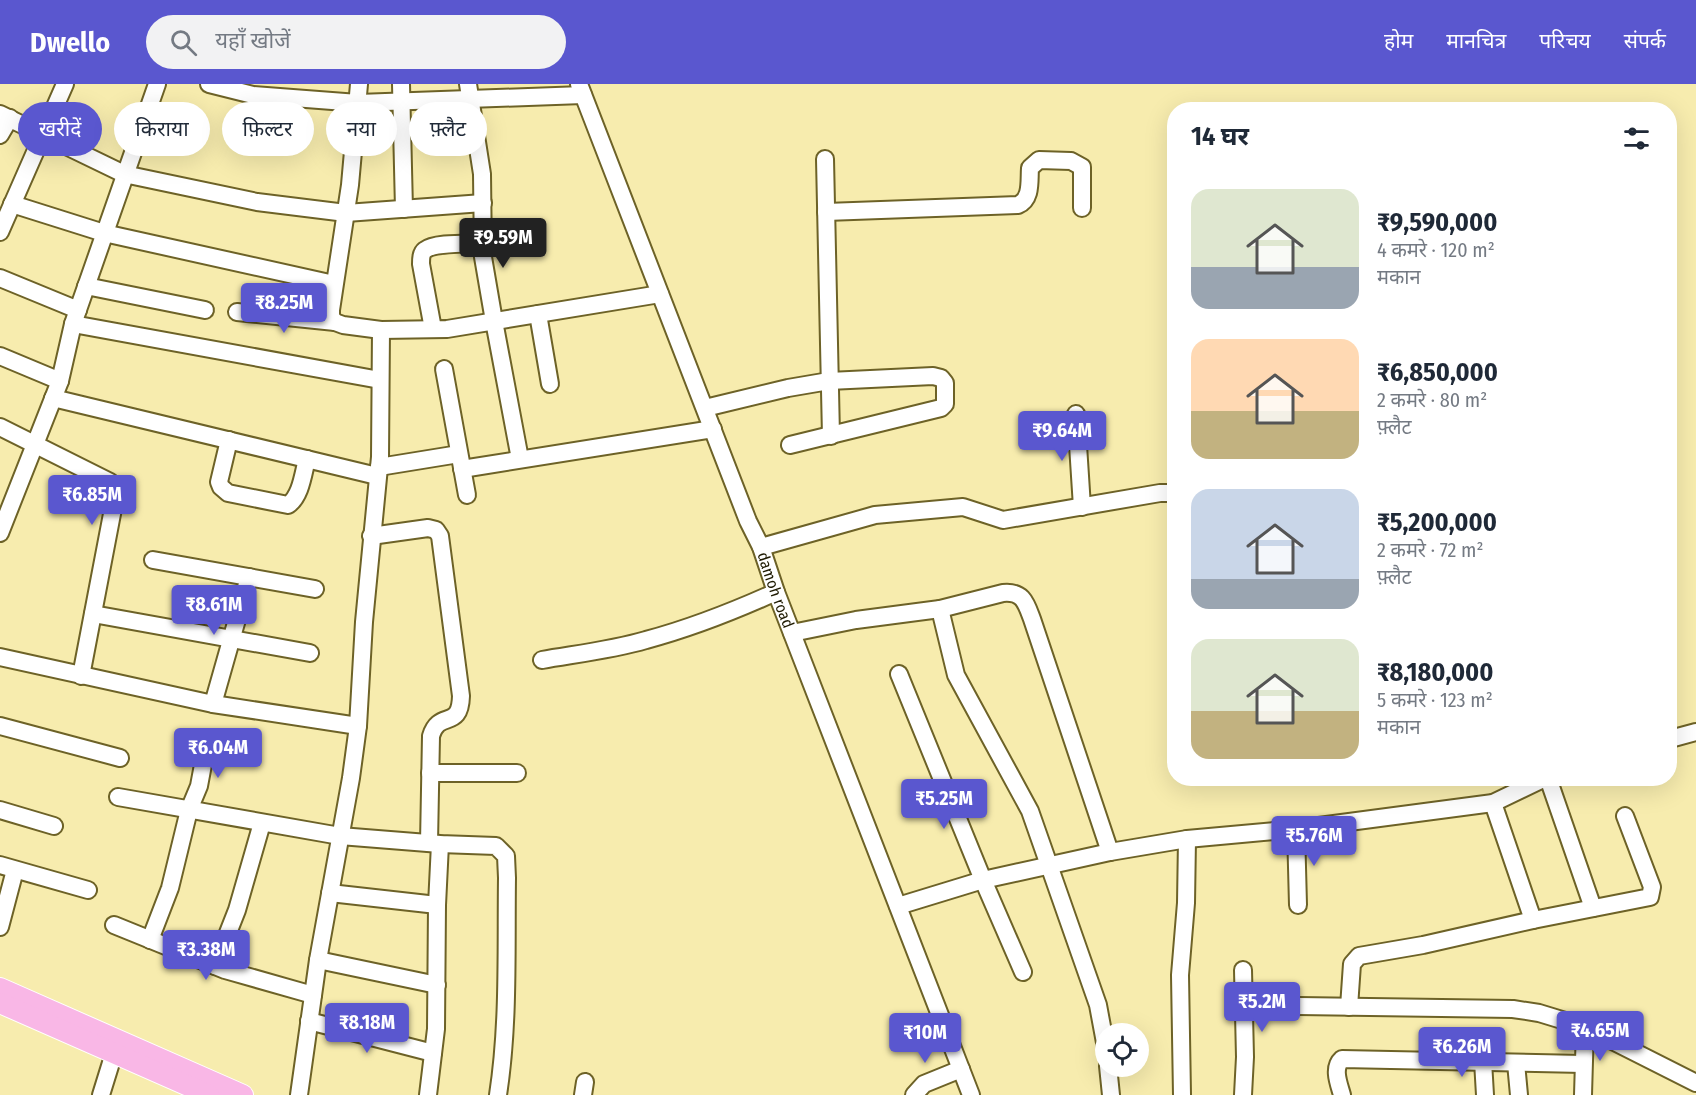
<!DOCTYPE html>
<html lang="hi">
<meta charset="utf-8">
<style>
body{margin:0;font-family:"Fira Sans Condensed","Noto Sans Devanagari",sans-serif;background:#f2f2f3;color:#1f2937;height:100vh;display:flex;flex-direction:column;font-size:22px;white-space:nowrap}
*{box-sizing:border-box;margin:0}
p{font-size:20px;color:#747a83}
.icon{flex:none;width:33px;height:33px;fill:none;stroke:currentColor;stroke-width:2;stroke-linecap:round;stroke-linejoin:round}
.map{position:relative;flex:1;overflow:hidden}
.sheet{position:absolute;left:1167px;top:18px;width:510px;height:684px;display:flex;flex-direction:column;background:#fff;border-radius:24px;box-shadow:0 6px 24px #0002}
.sheet>*{flex:none}
.guide{position:absolute;left:18px;top:18px;width:570px;height:54px;display:flex;gap:12px}
.tools{position:absolute;left:1095px;top:939px;display:grid;gap:12px}
.tools a{display:grid;place-items:center;width:54px;height:54px;border-radius:50%;background:#fff;box-shadow:0 6px 24px #0002;font-size:30px}
.price{position:absolute;translate:-50% -51px;padding:0 14px;border-radius:6px;background:#5a57cf;color:#fff;font-size:20px;line-height:39px;filter:drop-shadow(0 2px 3px #0008)}
.price::after{content:'';position:absolute;left:50%;top:36px;width:18px;height:14px;margin-left:-9px;background:inherit;clip-path:polygon(0 0,100% 0,50% 100%)}
.price.current{background:#222;color:#fff}
ul{padding:0;list-style:none}
li{display:flex;align-items:center;gap:18px;height:150px;padding:0 24px}
li span{display:grid;place-items:center;flex:none;width:168px;height:120px;border-radius:18px;color:#555}
li>.icon{margin-inline-start:auto}
span .icon{width:72px;height:72px;fill:#fffc;stroke-width:1}
li b{font-size:26px}
h2{display:flex;justify-content:space-between;align-items:center;height:72px;padding:0 24px;font-size:26px}
.tag{padding:0 21px;border-radius:27px;background:#fff;box-shadow:0 6px 24px #0002;font-size:21px;line-height:54px}
.tag.current{background:#5a57cf;color:#fff}
header{display:flex;align-items:center;gap:36px;box-sizing:border-box;height:84px;padding:0 30px;background:#5a57cf;color:#fff}
header strong{font-size:28px}
nav{display:flex;gap:33px;margin-inline-start:auto;font-size:21px}
.search{width:420px;height:54px;background:#f2f2f3;display:flex;align-items:center;gap:15px;box-sizing:border-box;padding:0 21px;border-radius:33px;color:#747a83;font-size:22px}
.map>svg:first-child{display:block}
</style>
<header>
<strong>Dwello</strong>
<div class="search"><svg class="icon" aria-label="search" viewBox="0 0 24 24"><circle cx="10" cy="10" r="6"/><path d="M15 15l6 6"/></svg>यहाँ खोजें</div>
<nav><a>होम</a><a>मानचित्र</a><a>परिचय</a><a>संपर्क</a></nav>
</header>
<div class="map">
<svg width="1696" height="1011" viewBox="0 0 1696 1011">
<rect width="100%" height="100%" fill="#f7ecae"/>
<g fill="none" stroke-linecap="round" stroke-linejoin="round">
<g stroke="#6d6227" stroke-width="20">
<g id="minor">
<polyline points="209,0 253,11 358,19 583,11"/>
<polyline points="359,0 350,101 331,226 331,233 335,238 343,241 381,246 447,245 660,210"/>
<polyline points="401,0 404,125"/>
<polyline points="468,0 482,90 483,173 494,237 520,375"/>
<path id="s1" d="M579,0l169,437 13,26 15,45 195,503"/>
<polyline points="0,30 124,90 257,118 346,129 483,119"/>
<polyline points="0,51 10,34"/>
<polyline points="825,75 831,352"/>
<polyline points="12,120 104,149 334,200"/>
<path d="M826,128l192,-7c14,-6 11,-24 12,-37l9,-8 32,1 11,6v41"/>
<polyline points="0,148 65,0"/>
<polyline points="0,194 78,226"/>
<polyline points="86,202 205,226"/>
<polyline points="237,228 335,238"/>
<polyline points="538,230 550,300"/>
<polyline points="73,240 380,296"/>
<path d="M433,245l-12,-65c0,-5 0,-11 4,-14 10,-8 45,-6 58,-7"/>
<polyline points="0,272 60,297"/>
<polyline points="444,285 467,411"/>
<polyline points="53,314 377,392"/>
<polyline points="705,324 788,304 829,297 933,292 941,294 945,299 945,320 941,324 790,361"/>
<polyline points="1076,330 1082,423"/>
<polyline points="0,343 110,398 116,409 81,592"/>
<path d="M229,356l-10,42 2,5 7,6 60,12c13,-9 15,-31 19,-46"/>
<polyline points="379,383 459,370"/>
<polyline points="462,385 713,345"/>
<polyline points="0,449 60,297 73,240 157,0"/>
<path d="M371,452l57,-8 8,2 4,6 21,160c-1,35 -22,13 -30,40l-2,107"/>
<polyline points="761,463 875,431 963,423 1003,436 1160,409 1174,409"/>
<polyline points="153,476 315,505"/>
<polyline points="940,525 956,591 1030,727 1098,921 1106,964"/>
<polyline points="93,530 310,569"/>
<path d="M792,549l64,-13 84,-11 63,-16c20,-2 23,10 29,26l78,233"/>
<polyline points="0,573 213,620 358,642"/>
<path d="M542,576c34,-6 70,-10 104,-20 45,-12 88,-29 130,-48"/>
<polyline points="899,590 983,796 1023,888"/>
<polyline points="213,620 249,493"/>
<polyline points="0,642 120,674"/>
<polyline points="1670,655 1696,648"/>
<polyline points="430,689 517,689"/>
<polyline points="1548,694 1593,824"/>
<path d="M118,713l222,39 100,8 56,2 10,10 1,22c-1,72 2,146 -9,217"/>
<polyline points="1493,719 1533,836"/>
<polyline points="0,726 54,742"/>
<polyline points="1296,745 1298,821"/>
<polyline points="0,781 88,806"/>
<polyline points="330,809 437,821"/>
<polyline points="898,822 983,796 1110,768 1187,755 1296,745 1493,719 1545,694"/>
<polyline points="114,841 225,886 313,911"/>
<polyline points="0,843 15,786"/>
<polyline points="150,856 170,804 189,726 199,702 208,654"/>
<polyline points="318,876 437,901"/>
<polyline points="215,882 237,826 262,739"/>
<polyline points="1298,922 1513,925 1539,929 1585,943 1696,999"/>
<polyline points="1349,923 1352,880 1359,872 1423,861 1533,836 1650,813 1652,803 1625,732"/>
<polyline points="309,937 433,969"/>
<polyline points="1483,977 1485,1011"/>
<polyline points="1516,979 1519,1011"/>
<polyline points="1108,982 1111,1011"/>
<polyline points="101,1011 114,969"/>
<polyline points="299,1011 318,876 351,694 358,642 364,538 380,373 381,246"/>
<polyline points="428,1011 436,945 437,821 440,760"/>
<polyline points="583,1011 585,998"/>
<polyline points="914,1011 924,1000 961,985"/>
<polyline points="1182,1011 1180,891 1186,819 1187,755"/>
<polyline points="1243,1011 1245,973 1243,886"/>
<path d="M1342,1011c-3,-11 -10,-27 0,-36l241,5"/>
<polyline points="1583,1011 1585,943"/>
</g>
</g>
<g stroke="#fff" stroke-width="22">
<g id="major">
<polyline points="0,904 243,1011"/>
<polyline points="0,919 209,1011"/>
</g>
</g>
<use href="#minor" stroke="#fff" stroke-width="16"/>
<use href="#major" stroke="#f9b7e6" stroke-width="20"/>
</g>
<g text-anchor="middle" stroke-width="4.5" stroke-linejoin="round" paint-order="stroke">
<g font-size="16" fill="#1f1b03" stroke="#f7ecae">
<text dy="6" stroke="none"><textPath href="#s1" startOffset="543">damoh road</textPath></text>
</g>
</g>
</svg>
<div class="tools">
<a><svg class="icon" aria-label="locate" viewBox="0 0 24 24"><circle cx="12" cy="12" r="6"/><path d="M12 2v4M12 18v4M2 12h4M18 12h4"/></svg></a>
</div>
<b class="price current" style="left:503px;top:185px">₹9.59M</b>
<b class="price" style="left:284px;top:250px">₹8.25M</b>
<b class="price" style="left:1062px;top:378px">₹9.64M</b>
<b class="price" style="left:92px;top:442px">₹6.85M</b>
<b class="price" style="left:214px;top:552px">₹8.61M</b>
<b class="price" style="left:218px;top:695px">₹6.04M</b>
<b class="price" style="left:944px;top:746px">₹5.25M</b>
<b class="price" style="left:1314px;top:783px">₹5.76M</b>
<b class="price" style="left:206px;top:897px">₹3.38M</b>
<b class="price" style="left:1262px;top:949px">₹5.2M</b>
<b class="price" style="left:367px;top:970px">₹8.18M</b>
<b class="price" style="left:1600px;top:978px">₹4.65M</b>
<b class="price" style="left:925px;top:980px">₹10M</b>
<b class="price" style="left:1462px;top:994px">₹6.26M</b>
<div class="guide">
<a class="tag current">खरीदें</a>
<a class="tag">किराया</a>
<a class="tag">फ़िल्टर</a>
<a class="tag">नया</a>
<a class="tag">फ़्लैट</a>
</div>
<section class="sheet">
<h2>14 घर<svg class="icon" aria-label="filters" viewBox="0 0 24 24"><path d="M4 7h16M4 17h16"/><circle cx="9" cy="7" r="2"/><circle cx="15" cy="17" r="2"/></svg></h2>
<ul>
<li><span style="background:linear-gradient(#dfe7d0 65%,#9aa5b1 0)"><svg class="icon" aria-label="home" viewBox="0 0 24 24"><path d="M3 11l9-7 9 7M6 9v11h12V9"/></svg></span><div><b>₹9,590,000</b><p>4 कमरे · 120 m²</p><p>मकान</p></div></li>
<li><span style="background:linear-gradient(#ffd9b3 60%,#c2b280 0)"><svg class="icon" aria-label="home" viewBox="0 0 24 24"><path d="M3 11l9-7 9 7M6 9v11h12V9"/></svg></span><div><b>₹6,850,000</b><p>2 कमरे · 80 m²</p><p>फ़्लैट</p></div></li>
<li><span style="background:linear-gradient(#c9d6e8 75%,#9aa5b1 0)"><svg class="icon" aria-label="home" viewBox="0 0 24 24"><path d="M3 11l9-7 9 7M6 9v11h12V9"/></svg></span><div><b>₹5,200,000</b><p>2 कमरे · 72 m²</p><p>फ़्लैट</p></div></li>
<li><span style="background:linear-gradient(#dfe7d0 60%,#c2b280 0)"><svg class="icon" aria-label="home" viewBox="0 0 24 24"><path d="M3 11l9-7 9 7M6 9v11h12V9"/></svg></span><div><b>₹8,180,000</b><p>5 कमरे · 123 m²</p><p>मकान</p></div></li>
</ul>
</section>
</div>
